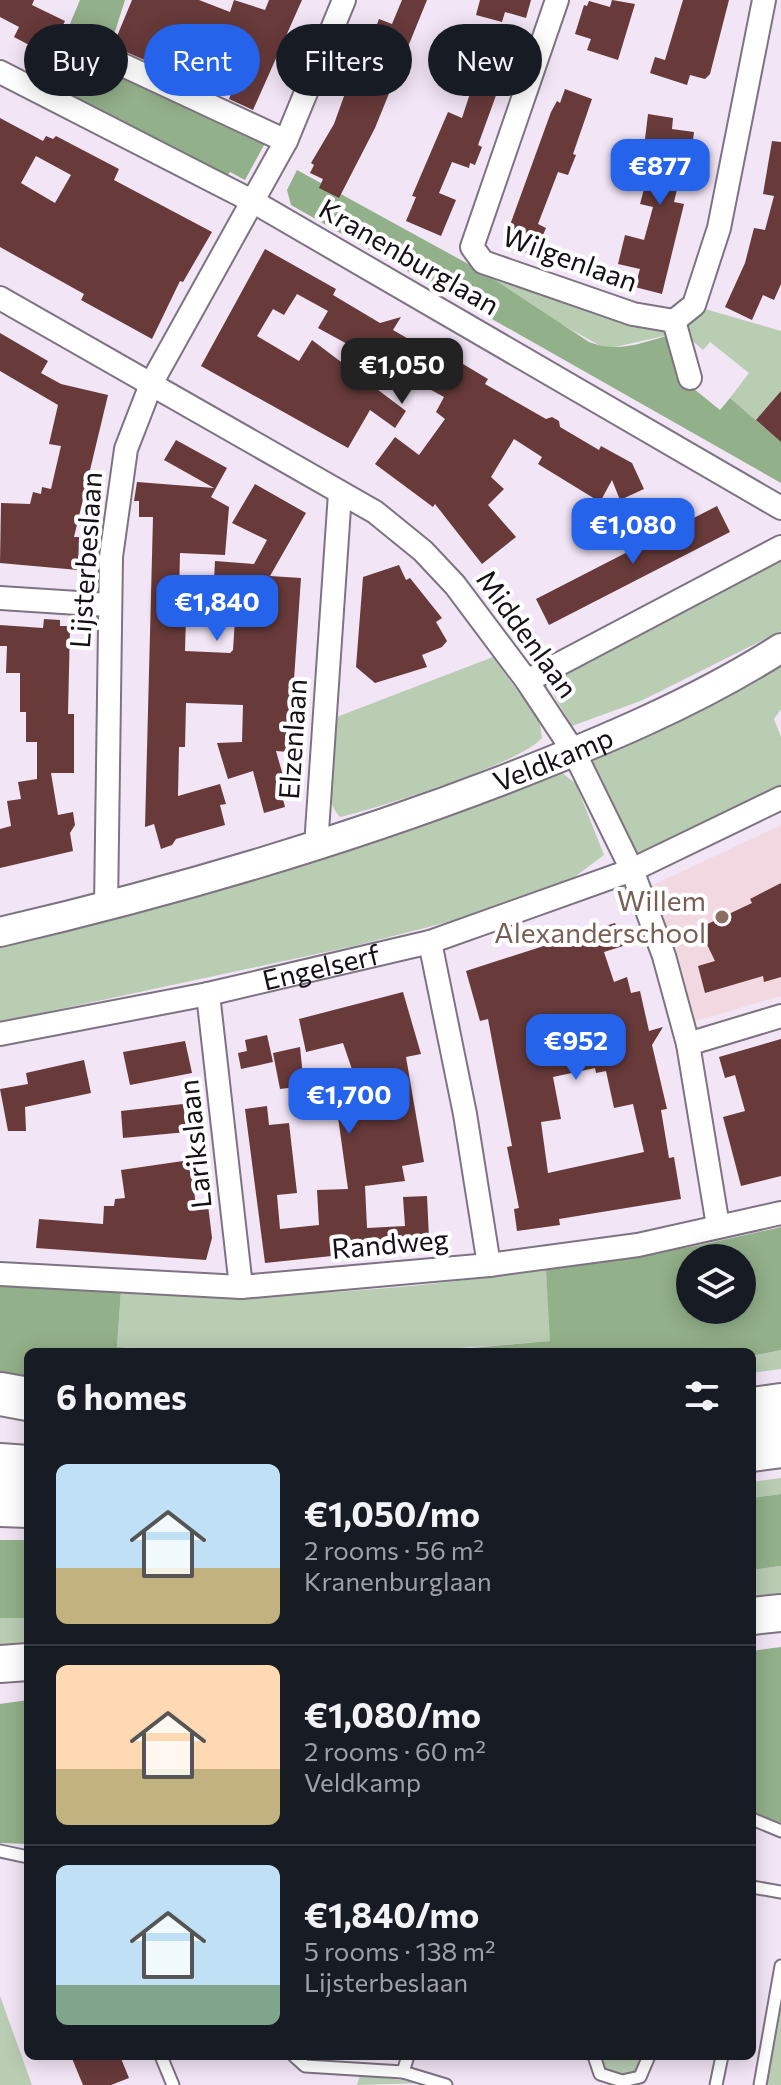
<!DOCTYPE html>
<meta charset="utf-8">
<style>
body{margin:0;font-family:Commissioner,sans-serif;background:#242831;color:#f1f3f6;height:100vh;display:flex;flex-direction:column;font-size:30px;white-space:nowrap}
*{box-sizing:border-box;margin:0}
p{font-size:26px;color:#9ea1a6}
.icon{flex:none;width:44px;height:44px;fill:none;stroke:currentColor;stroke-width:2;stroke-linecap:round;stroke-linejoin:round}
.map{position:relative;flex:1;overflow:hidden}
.sheet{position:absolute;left:24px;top:1348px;width:732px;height:712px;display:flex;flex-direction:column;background:#171b24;border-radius:12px;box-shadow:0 4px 20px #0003}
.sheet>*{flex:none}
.hud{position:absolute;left:24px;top:24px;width:734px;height:72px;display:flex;gap:16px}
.buttons{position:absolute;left:676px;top:1244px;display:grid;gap:16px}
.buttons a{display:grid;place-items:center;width:80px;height:80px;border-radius:50%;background:#171b24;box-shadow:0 4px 20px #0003;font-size:40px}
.price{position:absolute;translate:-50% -68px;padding:0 18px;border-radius:16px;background:#2563eb;color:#fff;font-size:26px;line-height:52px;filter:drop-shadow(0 2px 4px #0008)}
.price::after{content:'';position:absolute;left:50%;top:48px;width:24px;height:18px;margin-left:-12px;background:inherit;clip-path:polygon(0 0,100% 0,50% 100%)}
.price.current{background:#222;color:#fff}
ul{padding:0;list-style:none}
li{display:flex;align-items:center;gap:24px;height:200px;padding:0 32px}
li+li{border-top:2px solid #363941}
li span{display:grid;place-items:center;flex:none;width:224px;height:160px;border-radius:12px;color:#555}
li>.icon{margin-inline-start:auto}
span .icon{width:96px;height:96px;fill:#fffc;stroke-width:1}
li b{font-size:34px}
h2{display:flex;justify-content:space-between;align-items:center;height:96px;padding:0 32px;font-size:34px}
.pill{padding:0 28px;border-radius:36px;background:#171b24;box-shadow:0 4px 20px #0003;font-size:28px;line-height:72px}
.pill.current{background:#2563eb;color:#fff}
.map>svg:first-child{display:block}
</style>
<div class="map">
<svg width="781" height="2085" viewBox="0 0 781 2085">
<rect width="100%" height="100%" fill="#f2e5f6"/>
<polygon fill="#f2d8e0" points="781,825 781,996 695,1021 687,1014 677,978 681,973 672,945 661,930 666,926 661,909 654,907 651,886"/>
<g fill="#b9cdb3">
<polygon points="481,271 648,325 673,334 606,349 536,310"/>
<polygon points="705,309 781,331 781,442 730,398 749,373 710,342 703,350 688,337 686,323"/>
<polygon points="781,560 781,631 643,700 572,726 552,692 555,675"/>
<path d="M493,657l40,55 7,12 2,14c-21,25 -166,71 -202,79 -21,-21 -8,-71 -6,-99z"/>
<polygon points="781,666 781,709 774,719 781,737 781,787 638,855 591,764 597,754"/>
<polygon points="560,771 576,784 604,855 573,878 452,921 354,946 0,1022 0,944 350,848"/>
<path d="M546,1270l5,71c-144,13 -289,17 -434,6l4,-57c143,13 282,-1 425,-20z"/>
<polygon points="781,1350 781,1369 752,1373 752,1356"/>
<polygon points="781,1478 781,1494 752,1498 752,1482"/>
<polygon points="781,1566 781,1600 752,1603 752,1570"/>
<polygon points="0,1618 28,1618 28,1645 0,1646"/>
<polygon points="781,1995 781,2085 765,2085"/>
<polygon points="0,1996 32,2085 0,2085"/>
<polygon points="603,2056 645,2056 634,2075 610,2073 602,2066"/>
<polygon points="360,2075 425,2083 357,2085"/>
</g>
<g fill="#92b089" fill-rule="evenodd">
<polygon points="80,0 125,0 111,44 100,64 177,103 259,136 264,145 245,180 230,172 226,178 45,83"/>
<path d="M297,170l184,101 108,71c29,12 55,0 84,-8l5,42 42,34 10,-12 51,44v41l-490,-278 -4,-15z"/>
<path d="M781,1227v123l-29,6v-4h-325l123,-11 -4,-71 150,-24zM690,1258h52v52h-52z"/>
<polygon points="0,1280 121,1290 117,1347 186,1352 28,1352 28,1379 0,1374"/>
<polygon points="781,1494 781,1566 752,1570 752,1498"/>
<rect x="0" y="1540" width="28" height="78"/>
<polygon points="781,1647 781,1825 752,1815 752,1651"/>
<polygon points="28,1700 28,1844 0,1843 0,1704"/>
</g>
<g fill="#683a3a" fill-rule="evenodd">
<polygon points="0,0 34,0 32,5 65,21 48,55 14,37 19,27 0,17"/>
<polygon points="132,0 199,0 230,12 234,0 265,10 269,0 302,0 253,110 229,99 232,91 198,77 196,81 187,79 113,46"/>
<polygon points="402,0 427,0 375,128 339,198 319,188 323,179 310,173 314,165 311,163 334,124 348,85 351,87 365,55 368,47 364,46 372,26 376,27 379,19 392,24"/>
<polygon points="480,0 531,0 526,18 505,12 502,22 476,15"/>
<polygon points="612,0 635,4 618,60 587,50 591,39 575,34 584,5 587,6 589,1 610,7"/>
<polygon points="683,0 729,0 710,74 705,79 690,75 687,85 650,73 655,57 665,60"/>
<polygon points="473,57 490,64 487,73 502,79 478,145 482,147 475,165 470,163 469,168 452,162 439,193 456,200 441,236 406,221 416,197 412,196 448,112 462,118 475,78 466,75"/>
<polygon points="565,89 592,99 573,154 576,155 568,175 558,172 538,224 546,228 537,249 533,247 530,255 506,245 509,238 506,236 551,112 557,101 560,103"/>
<polygon points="648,114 673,118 672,129 694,132 690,165 683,164 674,202 684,204 662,294 635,287 640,269 618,264 625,235 644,240 653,207 640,204 647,178 656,181 662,142 645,139"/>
<path d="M0,118l43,23 3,-5 7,3 3,-3 63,33 -5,11 98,52 -29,50 -3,-1 -28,58 -71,-39 3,-6 -84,-47zM36,156l35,19 -16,28 -34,-20z"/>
<polygon points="772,141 781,142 781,284 774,300 763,295 752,320 725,307 745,263 754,228 765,230 774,196 763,194"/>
<polygon points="265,249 336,289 333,295 380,323 401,317 393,330 450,363 453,358 488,379 485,384 546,419 552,417 559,421 560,427 599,450 601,446 632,463 644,489 620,500 612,480 600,502 538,464 542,457 514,439 491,477 504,489 488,505 516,537 482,564 435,504 433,507 375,464 395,437 419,455 445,419 436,412 444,397 318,328 328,311 297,294 284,315 273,309 257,336 299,361 312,340 406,411 395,428 370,410 348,448 201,366"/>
<polygon points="0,333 48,361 41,373 61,384 108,395 74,537 79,537 78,570 0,563 1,503 30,504 33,492 41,494 42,487 51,489 61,446 49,444 58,405 0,371"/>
<polygon points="781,391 781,442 756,420"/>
<path d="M176,440l51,28 -16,29 18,10 -4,48 -45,-2 -1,43 34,2 2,-37 39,3 13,-24 -35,-17 23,-39 51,29 -36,63 31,2 -12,174 -13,-1 10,35 -6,2 5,19 -21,6 -11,-42 -25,8 -11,-36 25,-1 1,-37 -57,-2 -1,44h-6l-1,49 42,-12 6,20 -6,1 5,20 -49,14 -4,6 -11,4 -7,-25 -9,3 8,-310h-14v-16h-5l3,-19 77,6 -50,-28zM186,616l49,3 -2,31 -3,3 -45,-2z"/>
<polygon points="717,506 730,532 549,625 536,599"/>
<polygon points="399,565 406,580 410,578 442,618 436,622 447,641 442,647 422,655 427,667 375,683 356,667 363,577"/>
<polygon points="44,619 60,620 60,626 70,626 68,714 74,714 74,773 51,773 58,815 73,812 75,825 70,833 73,851 0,868 0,829 11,826 7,801 21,799 18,782 37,779 37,742 26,742 26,712 20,712 20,673 6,673 7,646 0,646 0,625 43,628"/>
<polygon points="781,883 781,977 764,982 763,976 705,993 698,966 715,961 699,928 752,903 750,899"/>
<path d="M615,923l8,23 -19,6 10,30 13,-5 4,16 9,-2 9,40 14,-4 -11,18 15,64 -6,1 8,48 5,-1 7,42 -122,20 1,6 -43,6 -3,-22 5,-1 -12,-61 5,-1 -24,-127 -8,2 -14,-50zM595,1068l1,5 10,-2 8,37 19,-4 11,48 -96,21 -7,-51 20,-3 -8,-42z"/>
<polygon points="403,992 421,1054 406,1057 424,1162 402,1166 405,1181 365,1186 367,1228 405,1226 403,1197 427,1196 429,1238 416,1239 417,1243 340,1247 341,1255 265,1263 245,1109 267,1106 269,1125 289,1123 297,1193 277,1195 280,1229 319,1225 317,1190 348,1189 338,1117 327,1118 324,1088 357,1084 343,1043 306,1052 299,1019"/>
<polygon points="267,1035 273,1062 241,1069 238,1053 247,1051 245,1040"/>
<polygon points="781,1039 781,1176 741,1186 723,1117 745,1111 735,1075 725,1078 719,1057"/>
<polygon points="185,1041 192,1073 130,1085 123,1052"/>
<polygon points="300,1047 304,1086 280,1089 273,1053"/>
<polygon points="84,1060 91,1093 25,1107 26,1131 8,1131 0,1089 28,1084 26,1073"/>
<polygon points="183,1104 187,1132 123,1138 121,1111"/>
<polygon points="190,1160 196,1206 208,1205 212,1238 206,1260 36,1248 39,1219 103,1224 104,1206 114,1206 115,1199 125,1198 121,1170"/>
<polygon points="71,2056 120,2056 129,2078 111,2085 83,2085"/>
</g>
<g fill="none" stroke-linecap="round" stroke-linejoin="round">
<g stroke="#7e7382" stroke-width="15">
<g id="service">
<polyline points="752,1819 781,1831"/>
<polyline points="0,1851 28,1857"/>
<polyline points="752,1887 781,1892"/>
<polyline points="161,2056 173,2085"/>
<polyline points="294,2056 305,2066 403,2072"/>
<polyline points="408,2056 403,2072 446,2085"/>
<polyline points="594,2056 600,2074 622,2081 640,2077 649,2056"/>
<polyline points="716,2085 722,2056"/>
<polyline points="760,2085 781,1966"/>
</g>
</g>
<g stroke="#7e7382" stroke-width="26">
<g id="minor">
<polyline points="557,0 472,247 483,262 633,314 674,321"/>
<polyline points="110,59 286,141"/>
<polyline points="0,72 254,202 781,508"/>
<polyline points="0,298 375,512 423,551 455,585 527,681 574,752 632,870 664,956 688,1044 718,1226"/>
<polyline points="690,378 674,321 694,305 719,228 764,0"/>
<polyline points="0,598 109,605"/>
<polyline points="527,681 781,547"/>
<polyline points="316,846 340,493"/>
<polyline points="106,907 111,557 126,449 152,382 286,141 344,0"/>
<polyline points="430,942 465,1114 489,1265"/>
<polyline points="208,994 241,1287"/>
<path id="s1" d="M0,1034l208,-40 222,-52 202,-72 149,-72"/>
<polyline points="688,1044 781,1016"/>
<polyline points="0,1274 241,1287 489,1265 638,1245 781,1213"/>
</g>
</g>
<g stroke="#7e7382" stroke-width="32">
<g id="tertiary">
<path id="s2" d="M0,932c171,-40 339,-89 503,-152 95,-37 192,-77 278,-132"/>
</g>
</g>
<g stroke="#7e7382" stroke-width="40">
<g id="primary">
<polyline points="752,1616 781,1613"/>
<polyline points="0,1664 28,1662"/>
</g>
</g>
<g stroke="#7e7382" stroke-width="46">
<g id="motorway">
<polyline points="0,1394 28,1399"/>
<polyline points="752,1409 781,1405"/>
<polyline points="752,1450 781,1446"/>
<polyline points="0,1465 28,1467"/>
<polyline points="0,1505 28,1506"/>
</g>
</g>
<use href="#service" stroke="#fff" stroke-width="11"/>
<use href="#minor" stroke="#fff" stroke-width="22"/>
<use href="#tertiary" stroke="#fff" stroke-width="28"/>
<use href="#primary" stroke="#fff" stroke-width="36"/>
<use href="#motorway" stroke="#fff" stroke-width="42"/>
</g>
<circle fill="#8d6e63" stroke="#fff" stroke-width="3" cx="722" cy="917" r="8"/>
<g text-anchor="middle" stroke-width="8" stroke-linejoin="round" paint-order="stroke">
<g font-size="28" fill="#151016" stroke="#fff">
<text transform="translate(409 257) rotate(30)" y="10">Kranenburglaan</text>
<text transform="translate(570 259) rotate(20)" y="10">Wilgenlaan</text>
<text transform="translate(86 560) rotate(-86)" y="10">Lijsterbeslaan</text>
<text transform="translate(527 634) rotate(54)" y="10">Middenlaan</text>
<text transform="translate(293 739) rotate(-86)" y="10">Elzenlaan</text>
<text dy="10" stroke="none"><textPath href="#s2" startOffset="580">Veldkamp</textPath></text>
<text dy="10" stroke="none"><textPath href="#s1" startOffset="328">Engelserf</textPath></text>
<text transform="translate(195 1144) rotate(-96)" y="10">Larikslaan</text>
<text transform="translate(390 1244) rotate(-5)" y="10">Randweg</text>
</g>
<g font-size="28" fill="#785e54" stroke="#fff" text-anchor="end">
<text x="706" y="911">Willem<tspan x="706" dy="32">Alexanderschool</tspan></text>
</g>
</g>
</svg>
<div class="buttons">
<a><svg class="icon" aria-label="layers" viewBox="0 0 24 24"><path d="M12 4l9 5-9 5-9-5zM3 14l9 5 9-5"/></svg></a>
</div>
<b class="price" style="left:660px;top:207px">€877</b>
<b class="price current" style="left:402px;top:406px">€1,050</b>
<b class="price" style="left:633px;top:566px">€1,080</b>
<b class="price" style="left:217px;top:643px">€1,840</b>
<b class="price" style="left:576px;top:1082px">€952</b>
<b class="price" style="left:349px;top:1136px">€1,700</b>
<div class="hud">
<a class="pill">Buy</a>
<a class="pill current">Rent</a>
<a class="pill">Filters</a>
<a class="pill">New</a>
</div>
<section class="sheet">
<h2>6 homes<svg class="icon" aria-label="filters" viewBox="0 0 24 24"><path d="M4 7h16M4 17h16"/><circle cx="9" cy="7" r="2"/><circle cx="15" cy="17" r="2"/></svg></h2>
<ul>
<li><span style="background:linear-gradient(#bfe0f5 65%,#c2b280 0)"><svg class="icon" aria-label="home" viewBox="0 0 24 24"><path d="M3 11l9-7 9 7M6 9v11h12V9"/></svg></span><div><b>€1,050/mo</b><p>2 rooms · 56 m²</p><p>Kranenburglaan</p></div></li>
<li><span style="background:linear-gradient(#ffd9b3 65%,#c2b280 0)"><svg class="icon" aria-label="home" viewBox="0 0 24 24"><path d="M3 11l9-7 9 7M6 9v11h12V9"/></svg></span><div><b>€1,080/mo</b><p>2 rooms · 60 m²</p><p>Veldkamp</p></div></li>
<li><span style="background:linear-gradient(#bfe0f5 75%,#7fa58c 0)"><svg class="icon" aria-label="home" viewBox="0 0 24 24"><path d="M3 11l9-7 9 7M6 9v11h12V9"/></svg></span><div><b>€1,840/mo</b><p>5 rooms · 138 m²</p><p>Lijsterbeslaan</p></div></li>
</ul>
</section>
</div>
